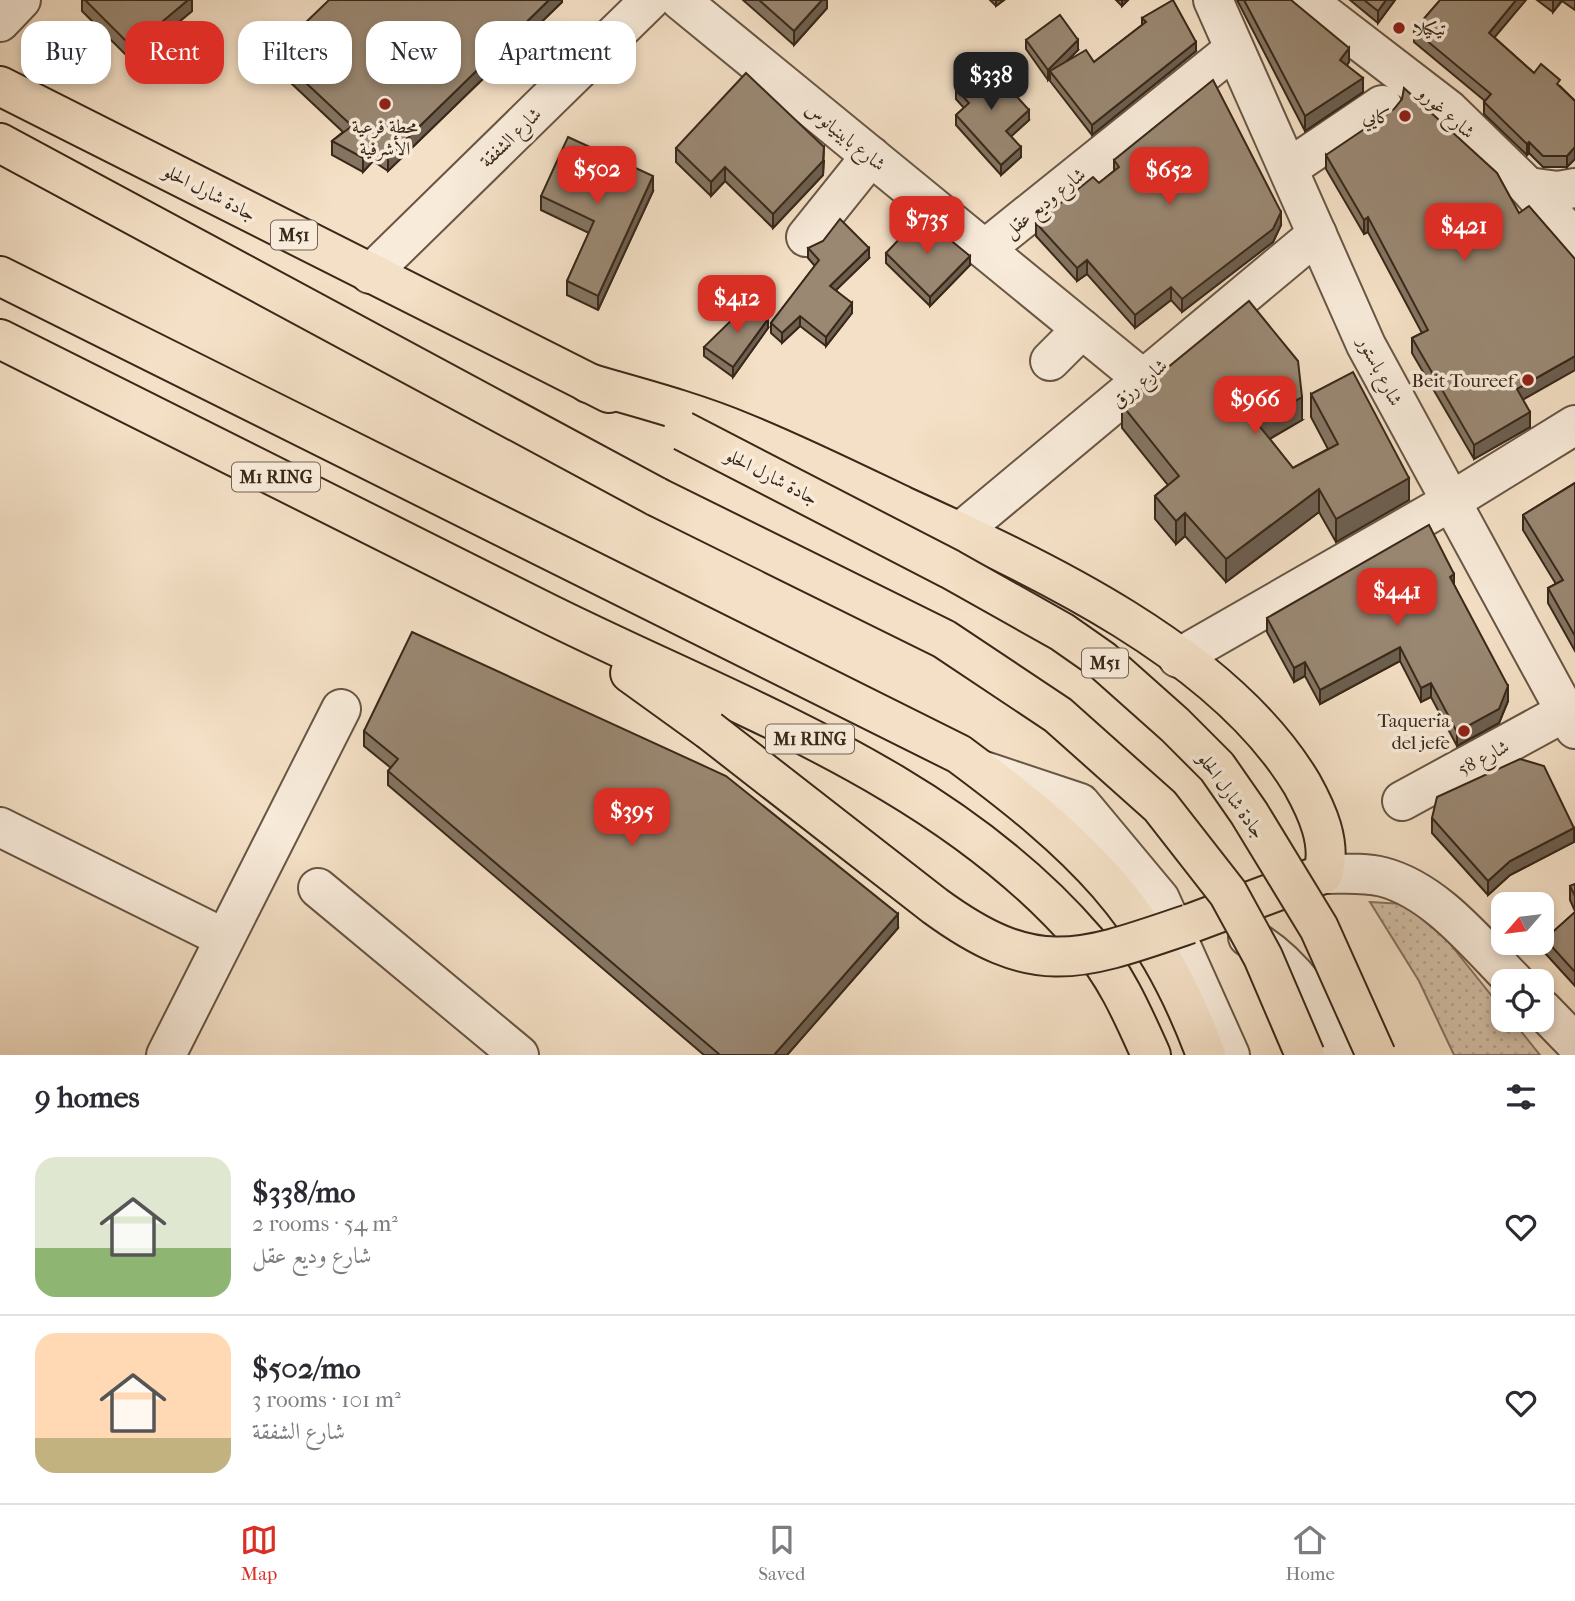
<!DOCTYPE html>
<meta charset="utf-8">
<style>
body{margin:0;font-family:"IM FELL French Canon",Amiri,serif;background:#f7f7f7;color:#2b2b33;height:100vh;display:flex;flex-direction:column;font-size:26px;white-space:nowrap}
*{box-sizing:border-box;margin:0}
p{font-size:23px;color:#7c7c81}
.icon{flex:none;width:38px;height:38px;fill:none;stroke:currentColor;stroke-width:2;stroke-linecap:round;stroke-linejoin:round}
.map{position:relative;height:1055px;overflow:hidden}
.panel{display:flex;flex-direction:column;background:#fff;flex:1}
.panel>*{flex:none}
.top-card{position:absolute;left:21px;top:21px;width:700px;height:63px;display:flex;gap:14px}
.needle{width:46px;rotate:242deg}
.buttons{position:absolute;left:1491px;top:892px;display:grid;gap:14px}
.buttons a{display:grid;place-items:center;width:63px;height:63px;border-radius:14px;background:#fff;box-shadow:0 4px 10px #0003;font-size:35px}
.price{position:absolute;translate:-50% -60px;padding:0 16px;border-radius:14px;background:#d93025;color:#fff;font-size:23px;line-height:46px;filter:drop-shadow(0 2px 4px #0008)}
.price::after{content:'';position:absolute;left:50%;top:42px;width:21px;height:16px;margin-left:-10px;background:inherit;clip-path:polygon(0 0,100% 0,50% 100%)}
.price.active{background:#222;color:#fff}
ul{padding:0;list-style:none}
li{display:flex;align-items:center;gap:21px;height:175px;padding:0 35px}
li+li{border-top:2px solid #e1e1e2}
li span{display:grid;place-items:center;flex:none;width:196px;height:140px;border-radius:21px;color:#555}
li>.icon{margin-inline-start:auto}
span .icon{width:84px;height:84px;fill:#fffc;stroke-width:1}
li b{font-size:30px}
h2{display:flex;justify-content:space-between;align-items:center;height:84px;padding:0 35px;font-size:30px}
.chip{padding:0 24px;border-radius:21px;background:#fff;box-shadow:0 4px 10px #0003;font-size:24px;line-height:63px}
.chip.active{background:#d93025;color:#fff}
.tab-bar{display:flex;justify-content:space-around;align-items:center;height:98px;border-top:2px solid #e1e1e2;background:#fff;font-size:19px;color:#7c7c81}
.tab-bar a{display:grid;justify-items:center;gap:4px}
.tab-bar .active{color:#d93025}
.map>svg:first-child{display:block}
</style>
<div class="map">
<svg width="1575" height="1055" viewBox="0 0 1575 1055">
<defs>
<pattern id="grass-dots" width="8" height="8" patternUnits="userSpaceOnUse" patternTransform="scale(1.75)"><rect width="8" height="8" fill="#d4c1a9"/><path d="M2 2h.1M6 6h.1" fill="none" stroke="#b7a691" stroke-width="1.8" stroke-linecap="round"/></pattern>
</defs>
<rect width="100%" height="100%" fill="#f4e0c6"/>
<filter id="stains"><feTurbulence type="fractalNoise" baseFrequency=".00286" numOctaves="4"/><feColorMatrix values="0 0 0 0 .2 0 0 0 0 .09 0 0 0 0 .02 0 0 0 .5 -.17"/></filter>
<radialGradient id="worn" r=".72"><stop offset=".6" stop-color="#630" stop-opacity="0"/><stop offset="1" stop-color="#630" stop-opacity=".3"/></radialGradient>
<polygon fill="url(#grass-dots)" stroke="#867461" stroke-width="2" points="1370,902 1404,904 1447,940 1503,1010 1503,1020 1512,1020 1540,1055 1454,1055 1419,981"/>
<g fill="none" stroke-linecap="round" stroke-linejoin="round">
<g stroke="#685644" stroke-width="42">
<g id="minor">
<polyline points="680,0 1143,379"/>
<polyline points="1213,0 1366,345 1575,729"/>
<polyline points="1306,0 1449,110 1528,187 1575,240"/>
<polyline points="0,22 21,0"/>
<polyline points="1289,168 1382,105"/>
<polyline points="1528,187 1558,191 1575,188"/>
<polyline points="806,237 871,156"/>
<polyline points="985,249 1234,49"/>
<polyline points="370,274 650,0"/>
<polyline points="1050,361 1082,329"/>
<polyline points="960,532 1317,234"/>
<polyline points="1178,658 1450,502 1575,425"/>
<polyline points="984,771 1080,803 1160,899 1230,1055"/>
<polyline points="1402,801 1565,712"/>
<polyline points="0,827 224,938"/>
<path d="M1323,874c19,0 40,-2 60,3 53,14 94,67 132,105"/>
<polyline points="318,888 519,1055"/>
<path d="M1248,937c45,25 76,71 95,118"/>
<polyline points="1542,1009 1575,1043"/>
<polyline points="166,1055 341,709"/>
</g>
</g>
<g stroke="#392819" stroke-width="42">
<g id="highway">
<polyline points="0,86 609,393"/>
<polyline points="0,143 657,497"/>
<path d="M0,276l959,478c121,90 193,155 247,301"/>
<path d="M0,339c180,90 359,180 539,270 189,95 406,167 547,332 30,34 47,74 65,114"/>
<path d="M588,383c52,15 106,29 156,50 54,22 107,48 159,73 136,62 320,146 399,278 15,27 30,59 21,90l-134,50"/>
<polyline points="630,673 709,730"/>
</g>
</g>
<use href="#minor" stroke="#f8ebda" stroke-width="38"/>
<use href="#highway" stroke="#f4e0c6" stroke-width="38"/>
<g stroke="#392819" stroke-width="42" stroke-linecap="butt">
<g id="highway-bridge">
<polyline points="683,431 950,569 1062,632 1102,660 1175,725 1217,767 1249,813 1319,928 1376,1055"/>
<polyline points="657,497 944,639 1058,715 1160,806 1228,893 1263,957 1305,1055"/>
<path d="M709,730l226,176c100,73 143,56 254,18"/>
</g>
</g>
<use href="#highway-bridge" stroke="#f4e0c6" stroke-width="38"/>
</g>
<g fill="#847563" stroke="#392819" stroke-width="2">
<polygon points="82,0 192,0 192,11 132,61 82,11"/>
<polygon points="562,0 562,2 388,171 373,161 363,172 332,155 332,141 343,132 274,67 274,53"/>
<polygon points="743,0 827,0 827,8 794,45"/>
<polygon points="990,0 1004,0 996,6"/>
<polygon points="1116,0 1128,0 1122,6"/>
<polygon points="1237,0 1291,0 1349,62 1347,65 1363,92 1305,131"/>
<polygon points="1350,0 1395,0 1378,23"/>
<polygon points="1537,0 1575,0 1575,10 1562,1 1553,12"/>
<polygon points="1142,18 1196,51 1092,135 1050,81 1050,78 1048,80 1026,49 1026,40 1078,50 1067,61 1094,62 1142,25"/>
<polygon points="1414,30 1495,38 1534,73 1560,86 1575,101 1567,167 1543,167 1529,153 1527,155 1484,114 1484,102 1485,101 1414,42"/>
<polygon points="956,89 1029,120 1011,136 1021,157 1001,175 956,125 956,115 964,108 956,99"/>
<polygon points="676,148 824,161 823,175 773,228 725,181 711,196 676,162"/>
<polygon points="1326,155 1523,400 1530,427 1474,459 1412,353 1412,338 1422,333 1368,232 1364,234 1326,169"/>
<polygon points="1114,160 1281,225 1273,242 1182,312 1171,300 1135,328 1087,274 1077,281 1036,236 1036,223 1099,183 1114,171"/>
<polygon points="653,191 598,310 567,295 567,281 589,233 541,210 541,196"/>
<polygon points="808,248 869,258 836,290 852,313 826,346 800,326 782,343 771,333 771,323 815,266 808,258"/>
<polygon points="886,253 970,265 930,306 886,263"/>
<polygon points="768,328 733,377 704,356 704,347"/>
<polygon points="1311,394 1409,500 1336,542 1319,512 1226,582 1185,536 1176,544 1155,519 1155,496 1168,485 1122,428 1122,405 1302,420 1270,439 1293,468 1328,449 1311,417"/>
<polygon points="1575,483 1575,651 1548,603 1548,588 1556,584 1523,530 1523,515"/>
<polygon points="1454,585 1508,701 1499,723 1457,746 1431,697 1421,702 1400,661 1320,704 1305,676 1294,682 1267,632 1267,618"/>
<polygon points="364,731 898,928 787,1055 704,1055 388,785 388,771 391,768 364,746"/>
<polygon points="1432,818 1574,842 1510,875 1488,895 1432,833"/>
<polygon points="1575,884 1575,911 1570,900 1570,886"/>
<polygon points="1575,912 1575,986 1545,953 1545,939"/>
</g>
<g fill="#6c5f50" stroke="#392819" stroke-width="2">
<polygon points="188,0 192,0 192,11 132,61 132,47"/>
<polygon points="549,0 562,0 562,2 388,171 388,157"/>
<polygon points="822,0 827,0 827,8 794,45 794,31"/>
<polygon points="996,0 1004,0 996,6"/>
<polygon points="1122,0 1128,0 1122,6"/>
<polygon points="1386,0 1395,0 1378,23 1378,11"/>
<polygon points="1516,0 1526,0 1489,44 1489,33"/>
<polygon points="1554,0 1562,0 1553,12 1553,1"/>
<polygon points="1078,40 1078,50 1053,75 1050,71 1050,78 1048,80 1048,70"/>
<polygon points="1196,42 1196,51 1092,135 1092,125"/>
<polygon points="1349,48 1349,62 1340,74 1340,60"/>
<polygon points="1363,78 1363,92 1305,131 1305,116"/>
<polygon points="1029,110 1029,120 1006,141 1006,131"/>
<polygon points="1529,142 1529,153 1527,155 1527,144"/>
<polygon points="373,147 373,161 363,172 363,158"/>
<polygon points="824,147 823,175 773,228 773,214"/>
<polygon points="1021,147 1021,157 1001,175 1001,165"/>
<polygon points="1575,147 1575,159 1567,167 1567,156"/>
<polygon points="725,167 725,181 711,196 711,182"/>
<polygon points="653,176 653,191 598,310 598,296"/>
<polygon points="1281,212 1281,225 1273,242 1182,312 1182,299"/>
<polygon points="1368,217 1368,232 1364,234 1364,220"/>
<polygon points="869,248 869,258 830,296 830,286"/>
<polygon points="970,256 970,265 930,306 930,297"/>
<polygon points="1087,260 1087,274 1077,281 1077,268"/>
<polygon points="1171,287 1171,300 1135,328 1135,315"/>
<polygon points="852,303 852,313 826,346 826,337"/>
<polygon points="800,316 800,326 782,343 782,333"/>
<polygon points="768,319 768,328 733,377 733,367"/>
<polygon points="1575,356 1575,370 1517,403 1517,389"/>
<polygon points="1302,397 1302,420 1257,446 1257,423"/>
<polygon points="1530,412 1530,427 1474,459 1474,445"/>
<polygon points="1409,478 1409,500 1336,542 1336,519"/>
<polygon points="1319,489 1319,512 1226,582 1226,559"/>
<polygon points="1185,513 1185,536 1176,544 1176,521"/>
<polygon points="1454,574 1454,588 1450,577"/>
<polygon points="1400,647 1400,661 1320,704 1320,690"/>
<polygon points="1305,662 1305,676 1294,682 1294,668"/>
<polygon points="1431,683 1431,697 1421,702 1421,688"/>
<polygon points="1508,686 1508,701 1499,723 1457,746 1457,732"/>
<polygon points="1574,828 1574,842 1510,875 1488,895 1488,881 1510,861"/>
<polygon points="898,914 898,928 787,1055 774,1055"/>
</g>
<g fill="#9a8873" stroke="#392819" stroke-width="2">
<polygon points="85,0 188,0 132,47"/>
<polygon points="329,0 549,0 388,157 373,147 363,158 332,141 352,126 274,53"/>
<polygon points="759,0 822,0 794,31"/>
<polygon points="1173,0 1196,42 1092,125 1050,71 1086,50 1094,62 1146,22 1142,18"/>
<polygon points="1244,0 1291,0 1349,48 1340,60 1363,78 1305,116"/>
<polygon points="1364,0 1386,0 1378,11"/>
<polygon points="1440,0 1516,0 1489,33 1534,73 1541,64 1560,80 1557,84 1575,101 1575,147 1567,156 1543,156 1529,142 1527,144 1484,102 1491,94 1414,30"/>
<polygon points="1060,15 1078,40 1048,70 1026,40"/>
<polygon points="985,62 1029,110 1006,131 1021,147 1001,165 956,115 969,103 956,89"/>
<polygon points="746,73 824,147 823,161 773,214 725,167 711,182 676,148"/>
<polygon points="1213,80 1281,212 1273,229 1182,299 1171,287 1135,315 1087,260 1077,268 1036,223 1093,177 1099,183 1119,167 1114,160"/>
<polygon points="1404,88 1497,173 1519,213 1529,206 1575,259 1575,356 1517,389 1530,412 1474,445 1412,338 1428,330 1368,217 1364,220 1326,155 1394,109 1402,99"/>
<polygon points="568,137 653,176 598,296 567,281 594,221 541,196"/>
<polygon points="921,216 970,256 930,297 886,253"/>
<polygon points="840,219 869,248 830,286 852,303 826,337 800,316 782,333 771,323 819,260 808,248 823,241"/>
<polygon points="1249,301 1298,361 1302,397 1257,423 1293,468 1338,444 1311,394 1353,372 1409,478 1336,519 1319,489 1226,559 1185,513 1176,521 1155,496 1179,476 1122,405"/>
<polygon points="748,304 768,319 733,367 704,347"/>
<polygon points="1575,483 1575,636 1548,588 1563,580 1523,515"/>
<polygon points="1429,525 1454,574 1450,577 1508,686 1499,709 1457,732 1431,683 1421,688 1400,647 1320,690 1305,662 1294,668 1267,618"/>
<polygon points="412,632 726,776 898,914 774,1055 720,1055 388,771 398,759 364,731"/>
<polygon points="1520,759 1544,766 1574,828 1510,861 1488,881 1432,818 1437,797"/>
<polygon points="1575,884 1575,896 1570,886"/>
<polygon points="1575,912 1575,972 1545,939"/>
</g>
<g fill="#8f2418" stroke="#f8ebda" stroke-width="2.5">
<circle cx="1399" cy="28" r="7"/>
<circle cx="385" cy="104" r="7"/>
<circle cx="1405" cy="116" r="7"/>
<circle cx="1528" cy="380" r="7"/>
<circle cx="1464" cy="731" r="7"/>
</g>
<g text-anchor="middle" stroke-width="7" stroke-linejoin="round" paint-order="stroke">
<g fill="#f8ebda" stroke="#726253" stroke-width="2">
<rect x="271" y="220.5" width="46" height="29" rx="5"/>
<rect x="232" y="462.5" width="88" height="29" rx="5"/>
<rect x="1082" y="648.5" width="46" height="29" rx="5"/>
<rect x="766" y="724.5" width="88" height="29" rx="5"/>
</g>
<g font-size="18" font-weight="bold" fill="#392819">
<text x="294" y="241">M51</text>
<text x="276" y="483">M1 RING</text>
<text x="1105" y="669">M51</text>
<text x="810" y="745">M1 RING</text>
</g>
<g font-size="19" fill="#392819" stroke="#f8ebda" text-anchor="end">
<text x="1413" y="35" text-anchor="start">تيكيلا</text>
<text x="1391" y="123">كايي</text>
<text x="385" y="133" text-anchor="middle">محطة فرعية<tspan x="385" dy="22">الأشرفية</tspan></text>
<text x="1514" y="387">Beit Toureef</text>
<text x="1450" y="727">Taqueria<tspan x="1450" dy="22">del jefe</tspan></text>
</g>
<g font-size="19" fill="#392819" stroke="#f8ebda">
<text transform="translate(1447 112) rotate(41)" y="7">شارع غورو</text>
<text transform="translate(846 136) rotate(39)" y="7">شارع بابينيانوس</text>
<text transform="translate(510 137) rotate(-44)" y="7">شارع الشفقة</text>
<text transform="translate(210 192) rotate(27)" y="7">جادة شارل الحلو</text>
<text transform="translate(1044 202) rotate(-39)" y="7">شارع وديع عقل</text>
<text transform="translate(1381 371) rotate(63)" y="7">شارع باستور</text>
<text transform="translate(1139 383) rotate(-40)" y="7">شارع رزق</text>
<text transform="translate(772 476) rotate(27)" y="7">جادة شارل الحلو</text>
<text transform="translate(1483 757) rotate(-28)" y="7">شارع 58</text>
<text transform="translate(1232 795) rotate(54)" y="7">جادة شارل الحلو</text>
</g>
</g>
<rect width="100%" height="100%" filter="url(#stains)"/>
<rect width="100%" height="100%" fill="url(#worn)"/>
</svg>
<div class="buttons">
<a><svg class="needle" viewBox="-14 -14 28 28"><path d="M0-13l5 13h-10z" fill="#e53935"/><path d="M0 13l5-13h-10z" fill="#7c7c81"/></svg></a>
<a><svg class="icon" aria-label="locate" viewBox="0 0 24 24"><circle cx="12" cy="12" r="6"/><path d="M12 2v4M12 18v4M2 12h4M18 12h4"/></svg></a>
</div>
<b class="price active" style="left:991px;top:112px">$338</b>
<b class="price" style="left:597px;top:206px">$502</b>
<b class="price" style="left:1169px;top:207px">$652</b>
<b class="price" style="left:927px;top:256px">$735</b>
<b class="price" style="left:1464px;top:263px">$421</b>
<b class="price" style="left:737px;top:335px">$412</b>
<b class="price" style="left:1255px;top:436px">$966</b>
<b class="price" style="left:1397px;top:628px">$441</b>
<b class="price" style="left:632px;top:848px">$395</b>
<div class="top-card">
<a class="chip">Buy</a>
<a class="chip active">Rent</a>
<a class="chip">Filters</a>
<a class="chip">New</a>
<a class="chip">Apartment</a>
</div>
</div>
<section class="panel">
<h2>9 homes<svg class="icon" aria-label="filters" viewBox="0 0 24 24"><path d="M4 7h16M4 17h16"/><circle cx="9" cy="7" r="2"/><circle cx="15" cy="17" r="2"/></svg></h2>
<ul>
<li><span style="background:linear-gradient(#dfe7d0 65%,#8fb573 0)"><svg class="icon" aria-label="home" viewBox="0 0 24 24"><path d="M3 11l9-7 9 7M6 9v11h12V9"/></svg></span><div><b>$338/mo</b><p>2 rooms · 54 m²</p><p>شارع وديع عقل</p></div><svg class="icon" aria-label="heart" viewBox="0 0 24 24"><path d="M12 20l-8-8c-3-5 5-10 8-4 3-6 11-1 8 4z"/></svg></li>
<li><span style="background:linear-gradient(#ffd9b3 75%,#c2b280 0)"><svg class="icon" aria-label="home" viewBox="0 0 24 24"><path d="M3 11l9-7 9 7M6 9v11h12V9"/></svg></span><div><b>$502/mo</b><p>3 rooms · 101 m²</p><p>شارع الشفقة</p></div><svg class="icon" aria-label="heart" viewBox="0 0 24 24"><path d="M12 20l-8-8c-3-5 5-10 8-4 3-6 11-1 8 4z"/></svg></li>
</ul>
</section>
<nav class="tab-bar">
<a class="active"><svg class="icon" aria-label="map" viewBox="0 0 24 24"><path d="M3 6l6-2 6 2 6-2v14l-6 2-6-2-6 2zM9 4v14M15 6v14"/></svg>Map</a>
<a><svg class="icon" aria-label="saved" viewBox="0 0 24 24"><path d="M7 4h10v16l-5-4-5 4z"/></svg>Saved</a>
<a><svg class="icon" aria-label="home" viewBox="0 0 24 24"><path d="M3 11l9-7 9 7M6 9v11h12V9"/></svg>Home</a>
</nav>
